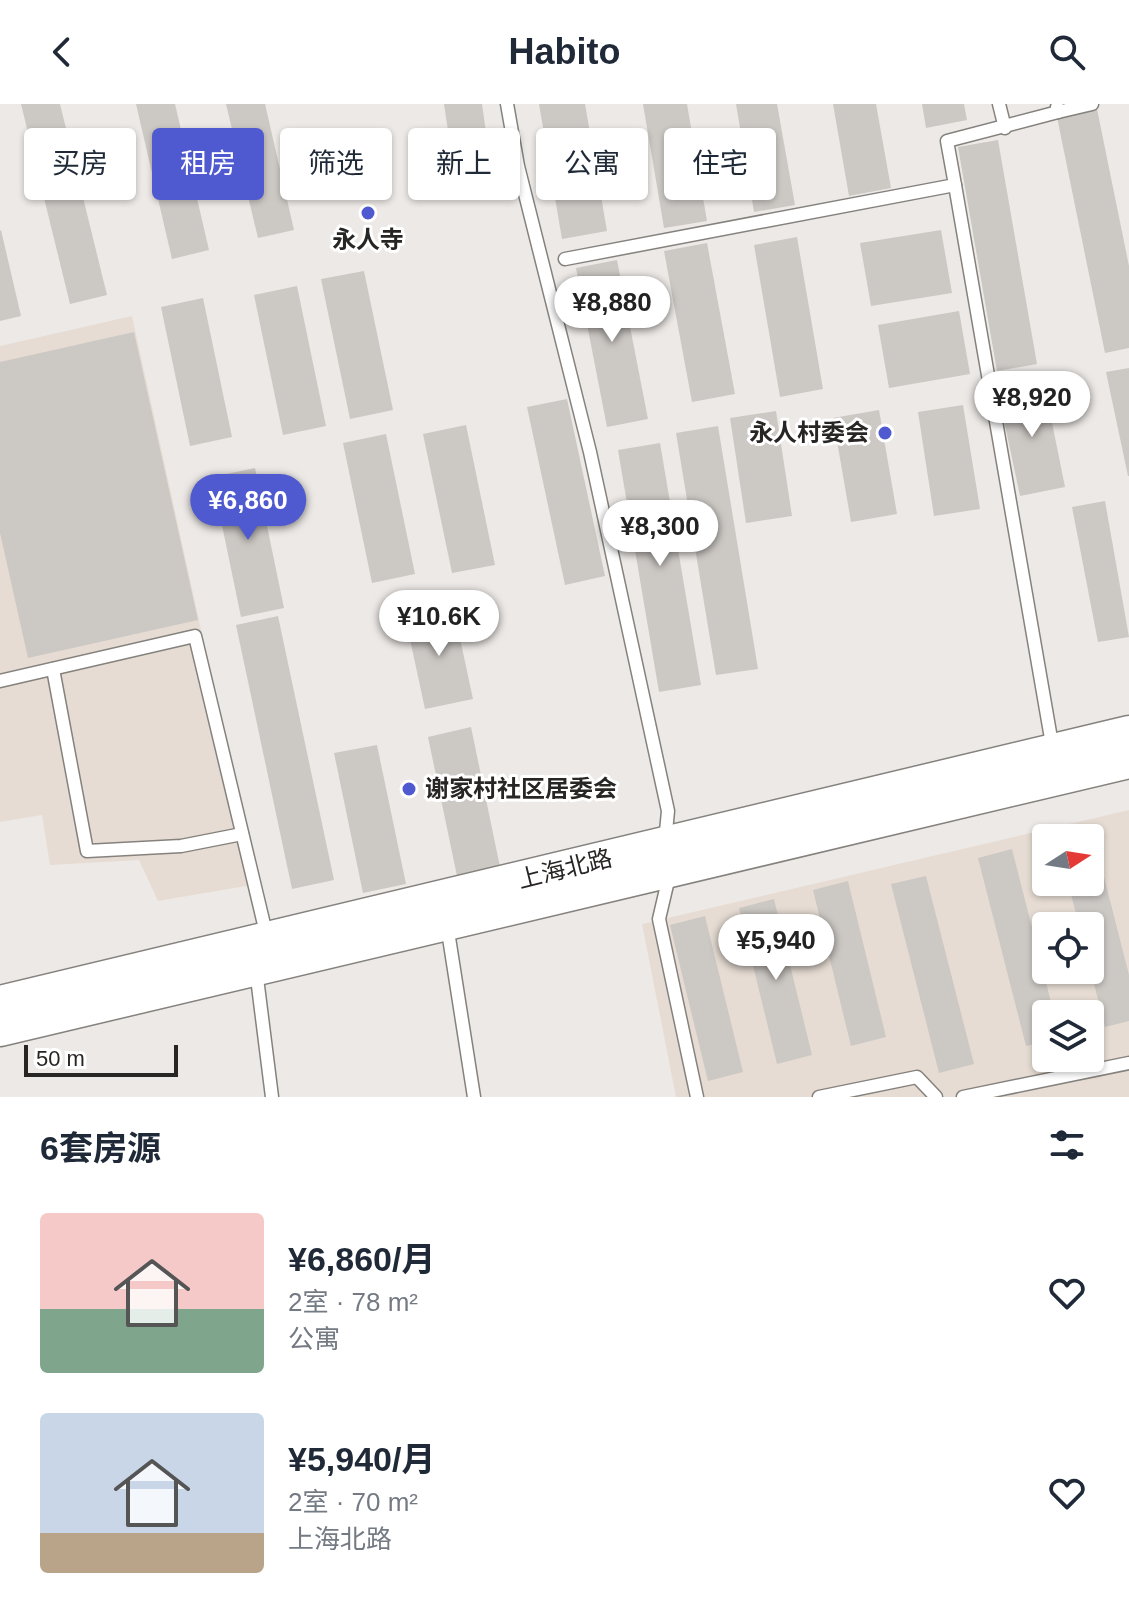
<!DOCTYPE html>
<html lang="zh">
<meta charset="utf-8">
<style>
body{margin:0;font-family:Arial,"Noto Sans SC",sans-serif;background:#f2f2f3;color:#1f2937;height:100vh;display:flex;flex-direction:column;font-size:30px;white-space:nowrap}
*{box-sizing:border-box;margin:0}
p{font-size:26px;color:#747a83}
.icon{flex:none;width:44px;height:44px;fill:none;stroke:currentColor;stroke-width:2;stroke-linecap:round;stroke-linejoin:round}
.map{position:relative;height:993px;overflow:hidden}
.details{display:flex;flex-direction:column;background:#fff;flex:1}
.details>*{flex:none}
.top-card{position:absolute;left:24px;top:24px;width:1082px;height:72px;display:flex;gap:16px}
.needle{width:52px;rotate:78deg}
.buttons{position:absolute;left:1032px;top:720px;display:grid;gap:16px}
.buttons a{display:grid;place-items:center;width:72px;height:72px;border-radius:8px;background:#fff;box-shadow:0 2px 6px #0004;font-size:40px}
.scale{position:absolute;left:24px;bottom:20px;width:154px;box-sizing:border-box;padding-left:8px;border:4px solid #282625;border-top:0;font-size:22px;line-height:28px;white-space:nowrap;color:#282625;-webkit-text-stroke:6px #fff;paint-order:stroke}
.price{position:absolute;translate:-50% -68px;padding:0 18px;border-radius:28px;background:#fff;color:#222;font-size:26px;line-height:52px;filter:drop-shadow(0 2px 4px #0008)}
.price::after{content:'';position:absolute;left:50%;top:48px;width:24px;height:18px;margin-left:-12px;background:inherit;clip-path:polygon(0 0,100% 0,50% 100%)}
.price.current{background:#4f5ad0;color:#fff}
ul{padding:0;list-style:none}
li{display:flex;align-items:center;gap:24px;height:200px;padding:0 40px}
li span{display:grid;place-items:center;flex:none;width:224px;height:160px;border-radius:8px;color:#555}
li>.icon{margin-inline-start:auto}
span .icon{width:96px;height:96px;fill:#fffc;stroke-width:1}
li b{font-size:34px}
h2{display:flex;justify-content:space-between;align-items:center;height:96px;padding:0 40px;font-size:34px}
.chip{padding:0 28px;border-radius:8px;background:#fff;box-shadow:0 2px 6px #0004;font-size:28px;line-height:72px}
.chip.current{background:#4f5ad0;color:#fff}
header{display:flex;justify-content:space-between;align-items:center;height:104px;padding:0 40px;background:#fff;font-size:36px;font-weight:700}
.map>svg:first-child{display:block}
</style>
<header><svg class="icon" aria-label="back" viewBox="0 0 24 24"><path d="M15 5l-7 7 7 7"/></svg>Habito<svg class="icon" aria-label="search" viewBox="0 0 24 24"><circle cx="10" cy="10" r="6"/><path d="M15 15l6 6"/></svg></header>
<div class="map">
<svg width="1129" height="993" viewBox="0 0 1129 993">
<rect width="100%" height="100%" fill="#ede9e6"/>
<g fill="#e6dcd3" fill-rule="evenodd">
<polygon points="132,212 257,780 158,797 139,756 50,761 42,711 0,718 0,242"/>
<path d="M1129,706v287h-453l-34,-173zM1046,734h44v44h-44zM1046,822h44v44h-44zM1046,910h44v44h-44z"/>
</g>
<g fill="#ccc8c4">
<polygon points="21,0 60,0 107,191 70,200"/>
<polygon points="136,0 175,0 209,146 172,155"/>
<polygon points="226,0 265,0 294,126 258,134"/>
<polygon points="444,0 482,0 488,42 451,47"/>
<polygon points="539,0 585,0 607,127 562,135"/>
<polygon points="643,0 687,0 707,117 664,124"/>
<polygon points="736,0 777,0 795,101 754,108"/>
<polygon points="833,0 876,0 891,84 849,92"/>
<polygon points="922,0 964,0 967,16 926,24"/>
<polygon points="1097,5 1129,162 1129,244 1105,249 1057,13"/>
<polygon points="998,36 1037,260 997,267 958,43"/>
<polygon points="1,126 21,212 0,217 0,127"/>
<polygon points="941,126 952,189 871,202 860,139"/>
<polygon points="797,133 823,285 780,293 754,141"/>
<polygon points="707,139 735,290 692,298 664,147"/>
<polygon points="617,156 648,315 607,323 576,164"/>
<polygon points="364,167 393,306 350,315 321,175"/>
<polygon points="297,182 326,322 283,331 254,191"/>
<polygon points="203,194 232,333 190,342 161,203"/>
<polygon points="959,207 970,270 889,284 878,221"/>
<polygon points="134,228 198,516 28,554 0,429 0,258"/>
<polygon points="1129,264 1129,372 1128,372 1106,268"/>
<polygon points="1044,279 1065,383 1020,392 998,288"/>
<polygon points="567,295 605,472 565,481 527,303"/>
<polygon points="963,301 980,405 934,412 918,308"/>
<polygon points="879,306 897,410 851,418 833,314"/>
<polygon points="776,307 792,412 746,419 730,314"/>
<polygon points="466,321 495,461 452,469 423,330"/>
<polygon points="718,322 758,565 716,571 676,329"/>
<polygon points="386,330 415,470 372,479 343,339"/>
<polygon points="660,339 701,581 659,588 618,346"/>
<polygon points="255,364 284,504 241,513 212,373"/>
<polygon points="1105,397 1129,533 1098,538 1072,403"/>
<polygon points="453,502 473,595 425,605 405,512"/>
<polygon points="278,512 334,776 292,785 236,521"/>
<polygon points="471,623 500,763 457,772 428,633"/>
<polygon points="377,641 406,780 363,789 334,649"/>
<polygon points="1092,726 1129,871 1129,917 1105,923 1090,864 1090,822 1079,822 1068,778 1090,778 1090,734 1065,733"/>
<polygon points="1012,745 1054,910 1046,910 1046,937 1026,942 978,754"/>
<polygon points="926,772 974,960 939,969 891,780"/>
<polygon points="848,777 886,933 851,942 813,786"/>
<polygon points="774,795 812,951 777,960 739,804"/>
<polygon points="705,812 743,968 708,977 670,821"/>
</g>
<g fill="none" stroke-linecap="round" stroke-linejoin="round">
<g stroke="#85827e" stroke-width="15">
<g id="lane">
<polyline points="507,0 518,62 590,348 668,707 665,738"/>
<polyline points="999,0 1005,24"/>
<polyline points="1057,3 1058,8 1092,0"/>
<polyline points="955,81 1053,646"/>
<polyline points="565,155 955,81 947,37 1058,8"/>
<polyline points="53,565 87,747 181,742 242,730"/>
<polyline points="0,577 195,532 267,833"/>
<polyline points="670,768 659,815 697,993"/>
<polyline points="447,821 474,993"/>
<polyline points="256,866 272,993"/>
<polyline points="819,993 917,973 936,993"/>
<polyline points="963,993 1129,959"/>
</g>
</g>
<g stroke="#85827e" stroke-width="37">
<g id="secondary">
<polyline points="0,899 1129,629"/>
<polyline points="0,925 1129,657"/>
</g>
</g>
<use href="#lane" stroke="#fff" stroke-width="12"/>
<use href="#secondary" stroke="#fff" stroke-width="34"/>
</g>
<g fill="#4f5ad0" stroke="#fff" stroke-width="3">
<circle cx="368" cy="109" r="8"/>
<circle cx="885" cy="329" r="8"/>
<circle cx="409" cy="685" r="8"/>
</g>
<g text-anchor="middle" stroke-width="6" stroke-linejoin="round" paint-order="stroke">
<g font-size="24" font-weight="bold" fill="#282625" stroke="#fff">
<text x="368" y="144">永人寺</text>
<text x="869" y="337" text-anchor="end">永人村委会</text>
<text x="425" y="693" text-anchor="start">谢家村社区居委会</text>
</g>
<g font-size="24" fill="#282625" stroke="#fff">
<text transform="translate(565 765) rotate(-14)" y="8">上海北路</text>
</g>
</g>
</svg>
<div class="buttons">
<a><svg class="needle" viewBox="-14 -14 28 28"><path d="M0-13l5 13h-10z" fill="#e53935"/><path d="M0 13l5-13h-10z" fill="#747a83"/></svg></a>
<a><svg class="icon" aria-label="locate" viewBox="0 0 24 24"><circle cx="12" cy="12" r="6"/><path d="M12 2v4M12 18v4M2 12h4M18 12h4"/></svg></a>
<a><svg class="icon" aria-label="layers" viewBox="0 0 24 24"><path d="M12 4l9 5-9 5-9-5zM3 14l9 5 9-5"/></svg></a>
</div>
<div class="scale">50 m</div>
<b class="price" style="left:612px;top:240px">¥8,880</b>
<b class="price" style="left:1032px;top:335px">¥8,920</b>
<b class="price current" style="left:248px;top:438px">¥6,860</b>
<b class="price" style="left:660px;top:464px">¥8,300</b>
<b class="price" style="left:439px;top:554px">¥10.6K</b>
<b class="price" style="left:776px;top:878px">¥5,940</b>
<div class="top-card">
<a class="chip">买房</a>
<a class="chip current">租房</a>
<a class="chip">筛选</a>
<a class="chip">新上</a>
<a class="chip">公寓</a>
<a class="chip">住宅</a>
</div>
</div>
<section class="details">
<h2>6套房源<svg class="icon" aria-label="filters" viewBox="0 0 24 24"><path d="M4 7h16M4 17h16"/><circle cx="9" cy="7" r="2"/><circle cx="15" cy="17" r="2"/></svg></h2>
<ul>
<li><span style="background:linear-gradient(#f6c9c9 60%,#7fa58c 0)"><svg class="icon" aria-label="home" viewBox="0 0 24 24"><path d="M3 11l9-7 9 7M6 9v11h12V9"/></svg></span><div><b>¥6,860/月</b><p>2室 · 78 m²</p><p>公寓</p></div><svg class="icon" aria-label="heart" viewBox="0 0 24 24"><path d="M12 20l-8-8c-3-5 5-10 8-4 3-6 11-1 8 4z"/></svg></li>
<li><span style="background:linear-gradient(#c9d6e8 75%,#b9a48a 0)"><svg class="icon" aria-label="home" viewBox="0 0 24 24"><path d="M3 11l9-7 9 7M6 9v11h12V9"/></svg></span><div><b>¥5,940/月</b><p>2室 · 70 m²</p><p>上海北路</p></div><svg class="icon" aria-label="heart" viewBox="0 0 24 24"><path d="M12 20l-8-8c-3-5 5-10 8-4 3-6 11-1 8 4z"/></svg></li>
</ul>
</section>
